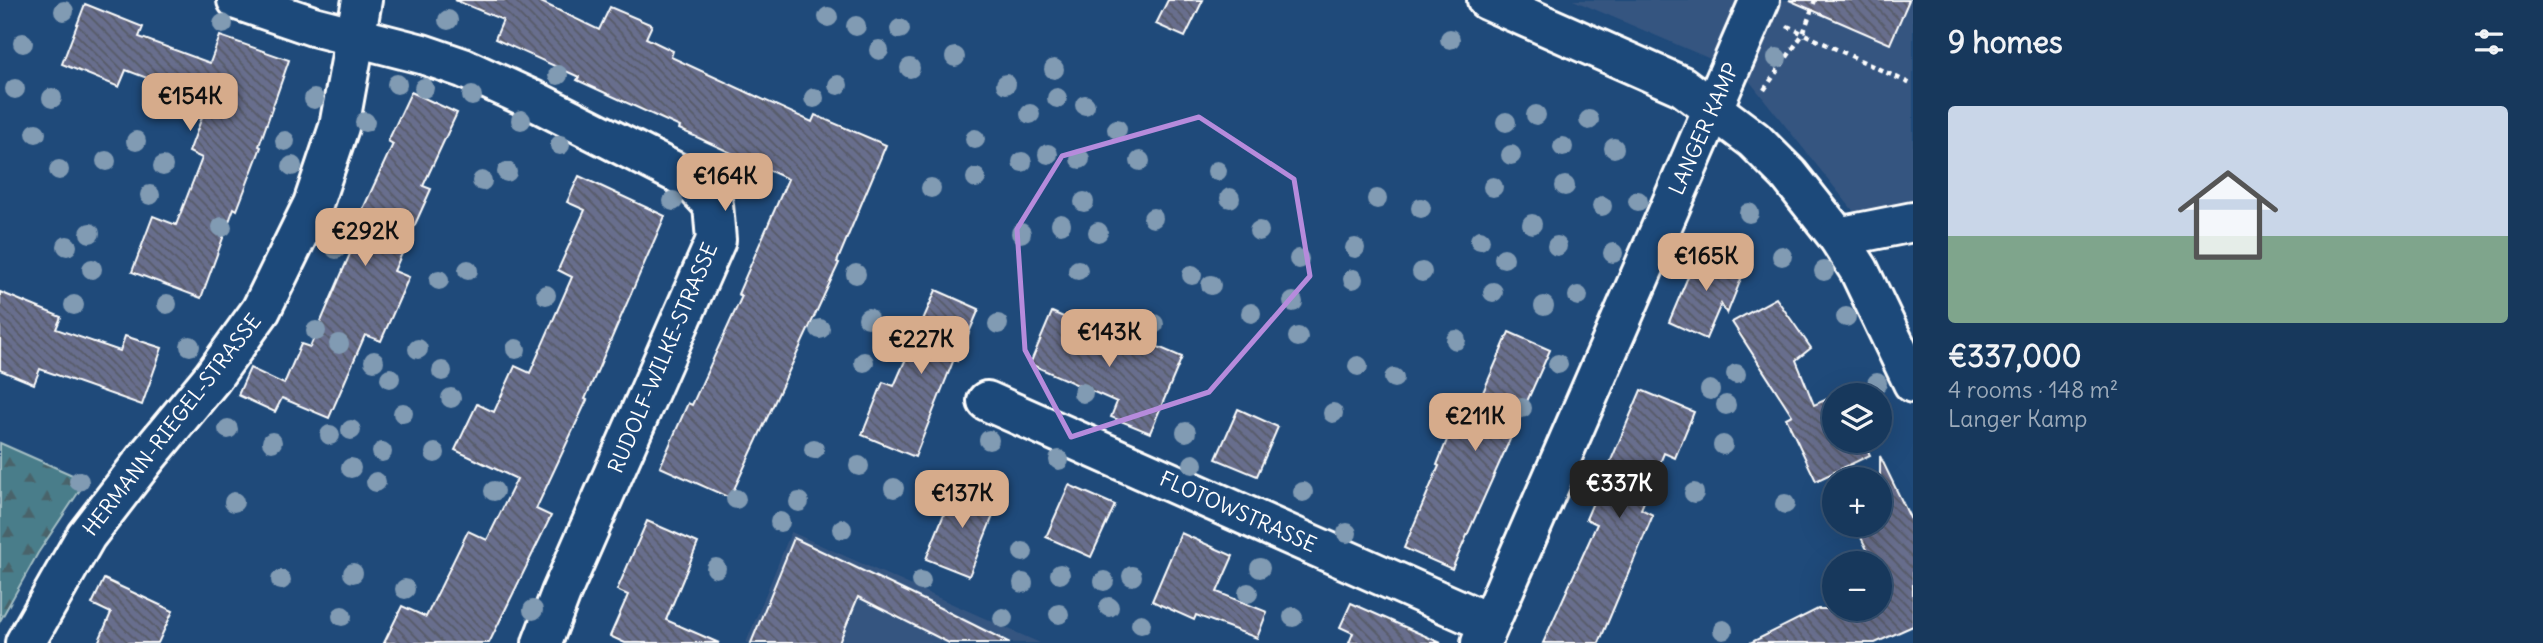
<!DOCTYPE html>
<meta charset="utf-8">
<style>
body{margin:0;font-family:Delius,sans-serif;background:#244365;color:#f1f3f6;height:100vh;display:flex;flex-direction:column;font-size:26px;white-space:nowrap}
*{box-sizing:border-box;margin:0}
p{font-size:23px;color:#9eacbb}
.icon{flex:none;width:38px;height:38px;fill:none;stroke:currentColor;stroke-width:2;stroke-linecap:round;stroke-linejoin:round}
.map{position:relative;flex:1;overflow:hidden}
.panel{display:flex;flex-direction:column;background:#17385c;width:630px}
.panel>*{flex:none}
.fabs{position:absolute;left:1822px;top:383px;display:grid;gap:14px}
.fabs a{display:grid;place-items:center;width:70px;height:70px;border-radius:50%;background:#17385c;box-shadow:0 7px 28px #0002,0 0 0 2px #365272;font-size:35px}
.price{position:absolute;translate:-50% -60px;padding:0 16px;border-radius:14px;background:#d6ab8b;color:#111;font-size:23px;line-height:46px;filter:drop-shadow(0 2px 4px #0008)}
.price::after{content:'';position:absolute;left:50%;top:42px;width:21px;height:16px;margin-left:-10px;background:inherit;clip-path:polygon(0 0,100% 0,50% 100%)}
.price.on{background:#222;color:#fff}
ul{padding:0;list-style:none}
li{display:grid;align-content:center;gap:14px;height:371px;padding:0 35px}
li+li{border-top:2px solid #365272}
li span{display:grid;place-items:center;height:217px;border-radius:7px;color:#555}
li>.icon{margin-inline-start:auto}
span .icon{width:126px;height:126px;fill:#fffc;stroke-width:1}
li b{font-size:30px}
h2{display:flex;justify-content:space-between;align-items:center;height:84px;padding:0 35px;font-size:30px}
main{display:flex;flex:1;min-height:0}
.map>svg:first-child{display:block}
</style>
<main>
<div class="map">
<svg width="1913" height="643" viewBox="0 0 1913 643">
<defs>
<pattern id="forest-firs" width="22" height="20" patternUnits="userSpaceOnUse" patternTransform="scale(1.75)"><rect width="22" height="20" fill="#497d8a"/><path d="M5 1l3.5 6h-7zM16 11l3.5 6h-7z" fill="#4a646b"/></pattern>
<pattern id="building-back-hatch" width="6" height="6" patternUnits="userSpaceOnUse" patternTransform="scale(1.75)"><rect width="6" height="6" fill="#676e8d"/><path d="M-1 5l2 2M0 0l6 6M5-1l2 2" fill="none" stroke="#575a66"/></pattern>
</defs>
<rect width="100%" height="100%" fill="#1f4a7a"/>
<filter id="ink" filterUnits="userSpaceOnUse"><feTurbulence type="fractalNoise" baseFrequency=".0143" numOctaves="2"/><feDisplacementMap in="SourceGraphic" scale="14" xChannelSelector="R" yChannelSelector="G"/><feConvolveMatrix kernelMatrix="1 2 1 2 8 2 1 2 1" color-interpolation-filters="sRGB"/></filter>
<g filter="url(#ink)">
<g fill="#355580">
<polygon points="1573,0 1913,0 1913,238 1879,243 1743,73"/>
<polygon points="791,532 1040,643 746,643"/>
</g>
<polygon fill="url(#forest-firs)" stroke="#a4bec4" stroke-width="2" points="0,443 86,481 38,553 0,621"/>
<g fill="url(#building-back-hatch)" stroke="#fff" stroke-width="2">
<polygon points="455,0 537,0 599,30 610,7 652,25 646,38 673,51 671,57 812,122 815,115 886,145 837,262 839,263 730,498 660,467 688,403 692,405 742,296 738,294 788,179 679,129 680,127 577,80 579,77 495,39 503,20"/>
<polygon points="1168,0 1203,0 1185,37 1156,24"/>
<polygon points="1789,0 1909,0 1890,44"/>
<polygon points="85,4 143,27 139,37 210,63 220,36 289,60 259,146 261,147 237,210 234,208 201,298 132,272 153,216 176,225 202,158 189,152 208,101 126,70 119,87 62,64"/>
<polygon points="411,92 457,113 423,186 431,189 394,271 409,277 381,341 365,335 329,418 282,398 275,412 238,395 250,368 284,384 301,344 310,347 362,226 356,224 393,144 388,141"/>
<polygon points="579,176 665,216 585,399 587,400 536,509 551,516 489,643 384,643 402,606 426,617 468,531 487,540 517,479 455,450 477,404 494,412 515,366 530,373 572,277 558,270 585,210 567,202"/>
<polygon points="1700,248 1745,269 1727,314 1721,304 1706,339 1669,322"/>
<polygon points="936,290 979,309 957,361 954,359 915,457 862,435 883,382 894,386"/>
<polygon points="0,292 61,317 56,329 120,351 125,336 162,348 142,405 40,369 34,384 0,370"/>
<polygon points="1776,298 1811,348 1796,360 1814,405 1834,396 1834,441 1863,441 1870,455 1816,481 1786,418 1792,415 1732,322"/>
<polygon points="1052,312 1138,350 1142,340 1182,357 1150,433 1111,417 1117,402 1030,364"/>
<polygon points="1509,332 1550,350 1452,569 1404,548 1439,466 1437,465 1461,405 1475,411"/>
<polygon points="1641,390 1694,412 1675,458 1664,453 1641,509 1653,515 1599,643 1543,643 1597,524 1586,519"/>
<polygon points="1238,409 1278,427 1257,476 1216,459"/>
<polygon points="1880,456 1913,524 1913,626 1875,643 1750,643 1818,609 1880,609 1880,564 1874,564 1855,525 1880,525"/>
<polygon points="956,484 998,503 969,576 926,559"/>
<polygon points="1069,485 1115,505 1091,557 1046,537"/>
<polygon points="647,521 698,543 666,620 719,643 625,643 610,636 628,595 617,590"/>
<polygon points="1181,533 1233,556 1217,592 1267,612 1257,638 1196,615 1194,620 1152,601"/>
<polygon points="794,538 926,601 1010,643 949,643 858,597 839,643 751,643"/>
<polygon points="104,579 173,611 158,643 98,643 111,613 92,604"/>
<polygon points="1351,603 1441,643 1349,643 1353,633 1340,627"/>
</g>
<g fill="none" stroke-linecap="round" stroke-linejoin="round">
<g stroke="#fff" stroke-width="44">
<g id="minor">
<polyline points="237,0 313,26 422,54 463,68 535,101 689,179 713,205 716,240 561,593 542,643"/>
<polyline points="1487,0 1682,86 1754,140 1789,175 1838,237 1859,270 1913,383"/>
<polyline points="1838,237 1913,222"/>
<polyline points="987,401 1489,623"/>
<polyline points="25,643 86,536 146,458 212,378 261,310 313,204 339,127 362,0"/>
<polyline points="1481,643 1760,0"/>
</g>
</g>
<g stroke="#fff" stroke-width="4.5" stroke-dasharray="5 5" stroke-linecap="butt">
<polyline points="1787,26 1913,85"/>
<polyline points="1764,90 1803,34 1815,0"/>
</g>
<use href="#minor" stroke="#1f4a7a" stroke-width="38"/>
</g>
<g fill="#819bb3">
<circle cx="64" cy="11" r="10"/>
<circle cx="828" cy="17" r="10"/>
<circle cx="448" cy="20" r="10"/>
<circle cx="223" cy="24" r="10"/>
<circle cx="856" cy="26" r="10"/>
<circle cx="900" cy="29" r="10"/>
<circle cx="1450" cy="39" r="10"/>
<circle cx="23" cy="43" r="10"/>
<circle cx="879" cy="50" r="10"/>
<circle cx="955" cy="57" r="10"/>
<circle cx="1777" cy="58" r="10"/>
<circle cx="910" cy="68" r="10"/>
<circle cx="1054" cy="69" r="10"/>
<circle cx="558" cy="75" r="10"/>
<circle cx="397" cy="84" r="10"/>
<circle cx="1006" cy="84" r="10"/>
<circle cx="838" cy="85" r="10"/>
<circle cx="424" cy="88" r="10"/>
<circle cx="15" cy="89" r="10"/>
<circle cx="472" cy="96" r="10"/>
<circle cx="52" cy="98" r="10"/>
<circle cx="814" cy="98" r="10"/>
<circle cx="1057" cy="98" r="10"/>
<circle cx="314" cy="99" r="10"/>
<circle cx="1085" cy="105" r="10"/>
<circle cx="1030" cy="114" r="10"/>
<circle cx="1536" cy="115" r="10"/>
<circle cx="521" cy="120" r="10"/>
<circle cx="1589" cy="120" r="10"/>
<circle cx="365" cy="122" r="10"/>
<circle cx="1506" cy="122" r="10"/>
<circle cx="1117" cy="129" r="10"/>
<circle cx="36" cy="133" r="10"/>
<circle cx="975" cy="139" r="10"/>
<circle cx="136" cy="141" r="10"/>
<circle cx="285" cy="141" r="10"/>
<circle cx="560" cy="145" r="10"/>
<circle cx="1563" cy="147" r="10"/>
<circle cx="1614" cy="148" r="10"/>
<circle cx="1048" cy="154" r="10"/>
<circle cx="1511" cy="155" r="10"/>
<circle cx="1080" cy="159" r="10"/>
<circle cx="106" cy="161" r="10"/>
<circle cx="1140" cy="161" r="10"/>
<circle cx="1022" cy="162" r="10"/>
<circle cx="163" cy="166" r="10"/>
<circle cx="292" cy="166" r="10"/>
<circle cx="59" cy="170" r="10"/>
<circle cx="1217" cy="171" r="10"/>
<circle cx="507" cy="172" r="10"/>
<circle cx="976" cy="178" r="10"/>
<circle cx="482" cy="181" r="10"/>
<circle cx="1565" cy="186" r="10"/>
<circle cx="1493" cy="187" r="10"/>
<circle cx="931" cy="188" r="10"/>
<circle cx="150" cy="195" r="10"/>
<circle cx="1230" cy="198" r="10"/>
<circle cx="1377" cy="199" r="10"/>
<circle cx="673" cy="201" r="10"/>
<circle cx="1638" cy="201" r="10"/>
<circle cx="1084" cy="202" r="10"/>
<circle cx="1602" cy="206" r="10"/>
<circle cx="1421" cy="208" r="10"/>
<circle cx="1749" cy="213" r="10"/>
<circle cx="1153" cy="218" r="10"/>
<circle cx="1061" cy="224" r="10"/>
<circle cx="1532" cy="224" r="10"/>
<circle cx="222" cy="227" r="10"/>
<circle cx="1259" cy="231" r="10"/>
<circle cx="1098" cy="232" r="10"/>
<circle cx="90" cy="233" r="10"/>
<circle cx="1021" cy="233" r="10"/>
<circle cx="1480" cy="240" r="10"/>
<circle cx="67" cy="246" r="10"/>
<circle cx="1557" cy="246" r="10"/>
<circle cx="1355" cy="248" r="10"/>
<circle cx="336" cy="249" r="10"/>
<circle cx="1613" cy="253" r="10"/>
<circle cx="1782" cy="256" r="10"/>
<circle cx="1504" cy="258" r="10"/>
<circle cx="1299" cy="259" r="10"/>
<circle cx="92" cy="269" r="10"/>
<circle cx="468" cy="270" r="10"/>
<circle cx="1078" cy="270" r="10"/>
<circle cx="1824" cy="271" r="10"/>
<circle cx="1422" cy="272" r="10"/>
<circle cx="856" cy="274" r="10"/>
<circle cx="1192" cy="275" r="10"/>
<circle cx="1353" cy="279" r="10"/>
<circle cx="439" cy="280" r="10"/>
<circle cx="1211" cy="285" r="10"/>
<circle cx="1493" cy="292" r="10"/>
<circle cx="546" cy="295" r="10"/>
<circle cx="1578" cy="296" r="10"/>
<circle cx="1293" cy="302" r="10"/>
<circle cx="167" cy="304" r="10"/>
<circle cx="74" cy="305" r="10"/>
<circle cx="1544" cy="306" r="10"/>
<circle cx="1251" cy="313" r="10"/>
<circle cx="1846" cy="317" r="10"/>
<circle cx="868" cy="318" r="10"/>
<circle cx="998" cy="324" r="10"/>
<circle cx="1154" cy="324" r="10"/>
<circle cx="820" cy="329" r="10"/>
<circle cx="316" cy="331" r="10"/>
<circle cx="1298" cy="337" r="10"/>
<circle cx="1456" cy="340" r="10"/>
<circle cx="339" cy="344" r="10"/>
<circle cx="190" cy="346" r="10"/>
<circle cx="418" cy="349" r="10"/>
<circle cx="516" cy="349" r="10"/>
<circle cx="374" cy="361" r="10"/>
<circle cx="864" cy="362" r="10"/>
<circle cx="1558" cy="364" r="10"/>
<circle cx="1358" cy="366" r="10"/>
<circle cx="442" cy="371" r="10"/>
<circle cx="1736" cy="374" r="10"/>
<circle cx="390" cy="378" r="10"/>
<circle cx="1394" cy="378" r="10"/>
<circle cx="1877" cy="383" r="10"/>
<circle cx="1710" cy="390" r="10"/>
<circle cx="1083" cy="393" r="10"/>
<circle cx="451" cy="398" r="10"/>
<circle cx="1726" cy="405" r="10"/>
<circle cx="1522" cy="408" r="10"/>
<circle cx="403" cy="413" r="10"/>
<circle cx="1333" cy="413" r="10"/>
<circle cx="228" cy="429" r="10"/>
<circle cx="351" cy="430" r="10"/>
<circle cx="1186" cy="432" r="10"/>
<circle cx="330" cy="435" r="10"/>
<circle cx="989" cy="440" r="10"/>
<circle cx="272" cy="442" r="10"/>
<circle cx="1723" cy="445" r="10"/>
<circle cx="814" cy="449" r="10"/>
<circle cx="382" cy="452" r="10"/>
<circle cx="435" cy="453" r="10"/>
<circle cx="1059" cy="460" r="10"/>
<circle cx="1193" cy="464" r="10"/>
<circle cx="859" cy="466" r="10"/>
<circle cx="351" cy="468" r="10"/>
<circle cx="79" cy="481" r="10"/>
<circle cx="376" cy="482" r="10"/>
<circle cx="894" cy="488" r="10"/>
<circle cx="494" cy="491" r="10"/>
<circle cx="1303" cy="492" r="10"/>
<circle cx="1694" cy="493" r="10"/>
<circle cx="736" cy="499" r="10"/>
<circle cx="234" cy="502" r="10"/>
<circle cx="799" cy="502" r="10"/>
<circle cx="1785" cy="504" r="10"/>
<circle cx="780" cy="522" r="10"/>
<circle cx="842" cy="529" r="10"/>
<circle cx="1347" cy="533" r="10"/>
<circle cx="1023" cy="552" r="10"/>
<circle cx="716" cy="568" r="10"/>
<circle cx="1260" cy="568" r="10"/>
<circle cx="353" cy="573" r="10"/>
<circle cx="1060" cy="574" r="10"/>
<circle cx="1132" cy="576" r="10"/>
<circle cx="281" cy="580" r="10"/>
<circle cx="921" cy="581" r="10"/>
<circle cx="1104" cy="581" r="10"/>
<circle cx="1023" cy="583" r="10"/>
<circle cx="405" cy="589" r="10"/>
<circle cx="1248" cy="593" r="10"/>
<circle cx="1109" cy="607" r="10"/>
<circle cx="533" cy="610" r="10"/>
<circle cx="1059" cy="614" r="10"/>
<circle cx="342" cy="616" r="10"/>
<circle cx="1293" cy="617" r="10"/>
<circle cx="1003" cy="618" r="10"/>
<circle cx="1141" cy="624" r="10"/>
<circle cx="1723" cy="630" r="10"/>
</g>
</g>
<path fill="none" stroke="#b68bdc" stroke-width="5" stroke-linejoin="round" d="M1199,117l95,62 16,97 -101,116 -138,45 -46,-87 -8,-121 45,-73z"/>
<g text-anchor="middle" stroke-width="5" stroke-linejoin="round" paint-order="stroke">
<g font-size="21" fill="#fff" stroke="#1f4a7a">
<text transform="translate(1704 129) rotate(-66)" y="7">LANGER KAMP</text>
<text transform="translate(663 358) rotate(-67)" y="7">RUDOLF-WILKE-STRASSE</text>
<text transform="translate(172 425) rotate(-52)" y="7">HERMANN-RIEGEL-STRASSE</text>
<text transform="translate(1238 512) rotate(24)" y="7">FLOTOWSTRASSE</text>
</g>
</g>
</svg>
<div class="fabs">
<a><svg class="icon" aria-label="layers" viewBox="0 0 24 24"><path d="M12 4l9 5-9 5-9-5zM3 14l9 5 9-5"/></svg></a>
<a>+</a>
<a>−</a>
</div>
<b class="price" style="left:190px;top:133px">€154K</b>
<b class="price" style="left:725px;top:213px">€164K</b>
<b class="price" style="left:365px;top:268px">€292K</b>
<b class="price" style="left:1706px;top:293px">€165K</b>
<b class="price" style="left:1109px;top:369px">€143K</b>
<b class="price" style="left:921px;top:376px">€227K</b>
<b class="price" style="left:1475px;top:453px">€211K</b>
<b class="price on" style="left:1619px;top:520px">€337K</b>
<b class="price" style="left:962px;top:530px">€137K</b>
</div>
<section class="panel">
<h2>9 homes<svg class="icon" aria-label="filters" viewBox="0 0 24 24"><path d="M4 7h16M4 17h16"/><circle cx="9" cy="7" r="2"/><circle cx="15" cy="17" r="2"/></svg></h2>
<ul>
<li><span style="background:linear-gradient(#c9d6e8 60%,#7fa58c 0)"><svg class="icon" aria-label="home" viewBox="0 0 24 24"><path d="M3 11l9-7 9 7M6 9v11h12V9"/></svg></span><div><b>€337,000</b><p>4 rooms · 148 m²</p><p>Langer Kamp</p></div></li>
</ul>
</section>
</main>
